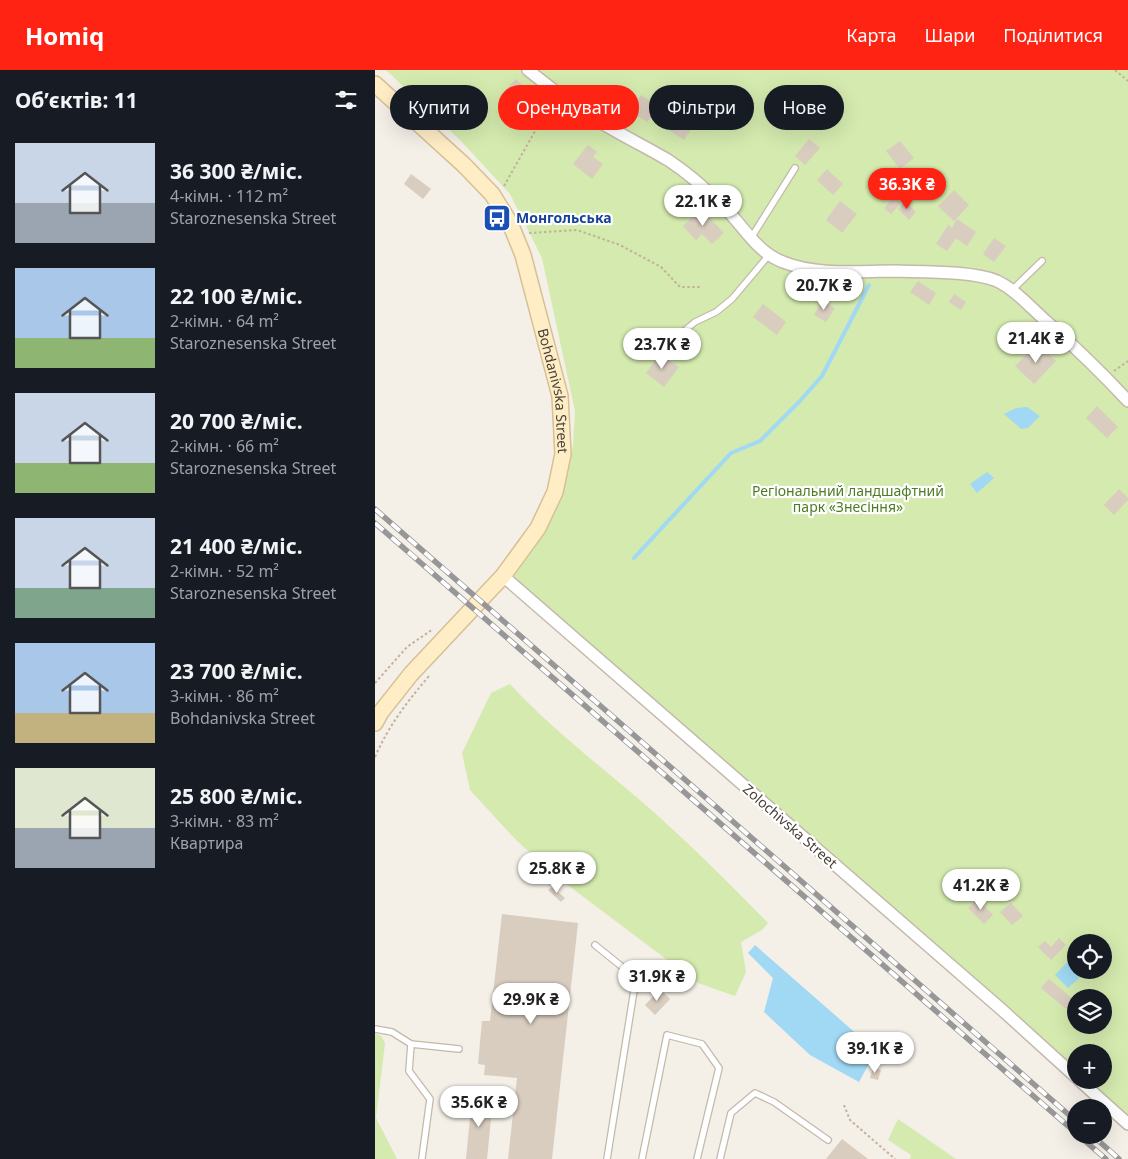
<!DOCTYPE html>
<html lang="uk">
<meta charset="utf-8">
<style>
body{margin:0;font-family:"Noto Sans",sans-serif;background:#242831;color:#f1f3f6;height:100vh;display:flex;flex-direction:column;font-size:19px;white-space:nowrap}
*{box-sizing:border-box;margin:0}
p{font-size:16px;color:#9ea1a6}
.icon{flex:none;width:28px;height:28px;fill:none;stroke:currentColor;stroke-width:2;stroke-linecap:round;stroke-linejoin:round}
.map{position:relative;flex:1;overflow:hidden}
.side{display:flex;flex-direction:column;background:#171b24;width:375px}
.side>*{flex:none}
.banner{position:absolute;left:15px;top:15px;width:475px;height:45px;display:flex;gap:10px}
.fabs{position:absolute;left:692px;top:864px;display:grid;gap:10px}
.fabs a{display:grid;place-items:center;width:45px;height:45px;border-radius:50%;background:#171b24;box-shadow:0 5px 20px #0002;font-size:25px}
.price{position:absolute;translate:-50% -42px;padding:0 11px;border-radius:18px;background:#fff;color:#222;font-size:16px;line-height:32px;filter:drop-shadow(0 1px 2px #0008)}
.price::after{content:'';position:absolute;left:50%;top:30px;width:15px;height:11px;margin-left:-8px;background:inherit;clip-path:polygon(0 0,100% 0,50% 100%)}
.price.active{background:#ff2313;color:#fff}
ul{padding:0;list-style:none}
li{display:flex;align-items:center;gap:15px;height:125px;padding:0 15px}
li span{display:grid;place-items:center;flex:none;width:140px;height:100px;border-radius:0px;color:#555}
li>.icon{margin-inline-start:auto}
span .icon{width:60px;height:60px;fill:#fffc;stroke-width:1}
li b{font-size:21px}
h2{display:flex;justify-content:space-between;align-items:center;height:60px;padding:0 15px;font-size:21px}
.pill{padding:0 18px;border-radius:22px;background:#171b24;box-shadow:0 5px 20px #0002;font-size:18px;line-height:45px}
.pill.active{background:#ff2313;color:#fff}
header{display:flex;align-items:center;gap:30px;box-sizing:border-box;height:70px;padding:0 25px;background:#ff2313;color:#fff}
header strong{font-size:24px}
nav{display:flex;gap:28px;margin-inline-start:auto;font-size:18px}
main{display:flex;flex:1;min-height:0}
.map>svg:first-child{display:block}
</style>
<header>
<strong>Homiq</strong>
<nav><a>Карта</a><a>Шари</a><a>Поділитися</a></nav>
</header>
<main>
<section class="side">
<h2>Об’єктів: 11<svg class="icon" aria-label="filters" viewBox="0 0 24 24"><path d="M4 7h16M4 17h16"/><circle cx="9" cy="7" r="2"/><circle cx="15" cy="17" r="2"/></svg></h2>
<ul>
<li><span style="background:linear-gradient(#c9d6e8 60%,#9aa5b1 0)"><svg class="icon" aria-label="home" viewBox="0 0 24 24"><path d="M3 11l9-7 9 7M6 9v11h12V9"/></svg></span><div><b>36 300 ₴/міс.</b><p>4-кімн. · 112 m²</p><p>Staroznesenska Street</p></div></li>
<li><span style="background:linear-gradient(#a9c7e8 70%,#8fb573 0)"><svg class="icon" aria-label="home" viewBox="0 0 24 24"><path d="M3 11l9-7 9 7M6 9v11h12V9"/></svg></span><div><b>22 100 ₴/міс.</b><p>2-кімн. · 64 m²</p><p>Staroznesenska Street</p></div></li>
<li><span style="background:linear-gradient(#c9d6e8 70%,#8fb573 0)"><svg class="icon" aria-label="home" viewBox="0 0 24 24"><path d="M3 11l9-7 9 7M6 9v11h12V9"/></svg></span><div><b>20 700 ₴/міс.</b><p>2-кімн. · 66 m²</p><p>Staroznesenska Street</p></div></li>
<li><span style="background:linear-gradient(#c9d6e8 70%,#7fa58c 0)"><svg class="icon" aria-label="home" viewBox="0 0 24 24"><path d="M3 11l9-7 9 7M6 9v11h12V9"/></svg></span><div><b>21 400 ₴/міс.</b><p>2-кімн. · 52 m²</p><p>Staroznesenska Street</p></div></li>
<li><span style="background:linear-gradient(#a9c7e8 70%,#c2b280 0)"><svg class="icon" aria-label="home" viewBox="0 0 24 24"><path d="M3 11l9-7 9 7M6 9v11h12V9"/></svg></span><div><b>23 700 ₴/міс.</b><p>3-кімн. · 86 m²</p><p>Bohdanivska Street</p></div></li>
<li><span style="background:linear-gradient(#dfe7d0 60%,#9aa5b1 0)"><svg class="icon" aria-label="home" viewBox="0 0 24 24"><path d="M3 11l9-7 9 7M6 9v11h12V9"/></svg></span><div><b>25 800 ₴/міс.</b><p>3-кімн. · 83 m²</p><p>Квартира</p></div></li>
</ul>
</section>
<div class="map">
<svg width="753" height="1089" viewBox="0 0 753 1089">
<rect width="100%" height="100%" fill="#f4efe7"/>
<g fill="#d4eaae" fill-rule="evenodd">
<path d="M11,0h742v1049l-42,-39h18v-28h-28v19c-181,-167 -372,-324 -559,-485l-3,-12 23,-31 14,-27 17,-44 5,-26 2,-35 -33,-153 -32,-64 -49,-53zM701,872h28v28h-28zM701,928h28v27h-28z"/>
<path d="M135,614c41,45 92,83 138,123 42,37 81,76 120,116l-6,7 -21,12 5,30 -11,24 -37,-13 -141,-106 -41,-37 -46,-50 -8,-37 29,-60z"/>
<polygon points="0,963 6,966 10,973 1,1048 22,1089 0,1089"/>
<polygon points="523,1049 581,1089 535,1089 536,1085 513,1070"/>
</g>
<g fill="#a1d8f3">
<polygon points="652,337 665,346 653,358 646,359 629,344 641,338"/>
<polygon points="612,402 619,408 602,423 595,414"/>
<polygon points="380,875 501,981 484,1012 435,985 389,942 398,908 373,883"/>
<polygon points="699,885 701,885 701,900 713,900 693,918 680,905"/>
</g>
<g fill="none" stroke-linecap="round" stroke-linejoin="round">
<polyline stroke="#a1d8f3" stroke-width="4" points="259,488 356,383 385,371 424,332 447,306 494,215"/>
</g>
<g fill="#d9cdbf">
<polygon points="141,9 156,24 145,35 130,20"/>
<polygon points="266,25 289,40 282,52 275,48 272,52 261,45 265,40 259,36"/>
<polygon points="300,47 317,58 309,70 292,59"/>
<polygon points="434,69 445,78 430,95 420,86"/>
<polygon points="525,71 539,88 525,99 511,81"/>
<polygon points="213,75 222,82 218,87 228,94 217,109 198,94"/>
<polygon points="452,99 468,114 458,125 442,110"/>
<polygon points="36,104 56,119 48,129 29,114"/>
<polygon points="579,120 594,135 579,151 563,136"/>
<polygon points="519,126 526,133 516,144 509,138"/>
<polygon points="465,131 482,144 467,163 451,150"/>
<polygon points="530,131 541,142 534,150 523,139"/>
<polygon points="326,139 349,163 337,174 327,164 321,170 308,156"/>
<polygon points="582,149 601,162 592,176 581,168 572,181 561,174 573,155 577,158"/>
<polygon points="619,168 631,176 619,192 608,184"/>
<polygon points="543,211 561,223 554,235 535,222"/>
<polygon points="579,224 591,232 586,240 574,232"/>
<polygon points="447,231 460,238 451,252 439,245"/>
<polygon points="388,234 411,252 402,265 378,247"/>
<polygon points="662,273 681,291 659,314 640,296"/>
<polygon points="285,284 304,297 289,317 271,303"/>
<polygon points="722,336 743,357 732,368 711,348"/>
<polygon points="744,419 753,428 753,430 739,445 729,435"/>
<polygon points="177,817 190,828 186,832 173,820"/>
<polygon points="603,829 618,845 609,854 593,838"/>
<polygon points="636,833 648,846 637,855 625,842"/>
<polygon points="127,844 203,853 177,1089 133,1089 142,1008 109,1005 110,995 103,994 107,951 115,951"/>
<polygon points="684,868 691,875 676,890 663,877 670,871 676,877"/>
<polygon points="674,909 699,930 691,939 666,918"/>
<polygon points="285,919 295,929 280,945 270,935"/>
<polygon points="498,997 506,1000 503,1010 495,1008"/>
<polygon points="97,1027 118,1029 112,1089 91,1089"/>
<polygon points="467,1069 493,1089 451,1089"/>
</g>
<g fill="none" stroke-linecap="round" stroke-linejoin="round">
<g stroke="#c3b9ac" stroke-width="8">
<g id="lane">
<polyline points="376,168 420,98"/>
<polyline points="637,220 667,191"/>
<polyline points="297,271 320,252 341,242 357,229 394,185"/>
<polyline points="220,875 261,908 232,1089"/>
<polyline points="0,959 17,962 36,974 34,1001 55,1029 47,1088"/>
<polyline points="36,974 84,979"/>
<polyline points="267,1089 292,965 327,974 344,998 322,1089"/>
<polyline points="345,1089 356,1043 380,1023 399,1032 453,1070"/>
</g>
</g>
<g stroke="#c3b9ac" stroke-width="14">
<g id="street">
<path d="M153,0c24,19 48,38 74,53 21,13 44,24 66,37 20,13 38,29 55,46 20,19 33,46 60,56 35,14 75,9 112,9 27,1 78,0 102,10 19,9 34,27 50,41 28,25 55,51 81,79"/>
<polyline points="128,506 626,939 701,1007"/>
<polyline points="704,1010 753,1054"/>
</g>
</g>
<g stroke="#d6c095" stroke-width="18">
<g id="secondary">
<path id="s1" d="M0,14l89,81 28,29 18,29 13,32 37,141 3,58 -8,38 -17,36 -35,48 -92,98 -30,38 -6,11"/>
</g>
</g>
<g stroke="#c3b19a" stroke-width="2" stroke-dasharray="2.5 2.5" stroke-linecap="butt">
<polyline points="740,0 753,11"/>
<polyline points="129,116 164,54 178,35"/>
<polyline points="154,163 202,160 245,175 286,197 305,217 325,217"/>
<polyline points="739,301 753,291"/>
<polyline points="0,613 32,577 58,559"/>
<path d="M0,687c14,-32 32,-55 54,-81"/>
<polyline points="469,1035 475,1050 520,1089"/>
</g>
<use href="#lane" stroke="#fff" stroke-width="5.5"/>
<use href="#street" stroke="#fff" stroke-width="11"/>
<use href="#secondary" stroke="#ffedc6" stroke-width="15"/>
<g stroke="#979797" stroke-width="5.5">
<g id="rail">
<polyline points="0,439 701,1051"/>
<polyline points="0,453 701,1063"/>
<polyline points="703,1065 731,1089"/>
<polyline points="717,1065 744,1089"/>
</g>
</g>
<use href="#rail" stroke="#fff" stroke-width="4" stroke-dasharray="11" stroke-linecap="butt"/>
</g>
<defs>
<g id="bus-square" transform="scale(1.4375)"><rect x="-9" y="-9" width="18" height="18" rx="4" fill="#1a4fb4" stroke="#fff"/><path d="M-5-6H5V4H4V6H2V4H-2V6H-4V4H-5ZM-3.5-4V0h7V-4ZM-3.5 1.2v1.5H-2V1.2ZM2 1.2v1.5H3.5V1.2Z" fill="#fff"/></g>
</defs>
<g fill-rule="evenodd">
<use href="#bus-square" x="122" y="148"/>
</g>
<g text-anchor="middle" stroke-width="4.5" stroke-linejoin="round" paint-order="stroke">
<g font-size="14" font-weight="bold" fill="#164399" stroke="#fff" text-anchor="start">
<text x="141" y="153">Монгольська</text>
</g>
<g font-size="14" fill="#483f36" stroke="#fff">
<text dy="5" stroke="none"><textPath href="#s1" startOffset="369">Bohdanivska Street</textPath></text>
<text transform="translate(415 756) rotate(41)" y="5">Zolochivska Street</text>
</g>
<g font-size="14" fill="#4e7c26" stroke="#fff">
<text x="473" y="426">Регіональний ландшафтний<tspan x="473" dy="16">парк «Знесіння»</tspan></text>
</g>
</g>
</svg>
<div class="fabs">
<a><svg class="icon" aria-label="locate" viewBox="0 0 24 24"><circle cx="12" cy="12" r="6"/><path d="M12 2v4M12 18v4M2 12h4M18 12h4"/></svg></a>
<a><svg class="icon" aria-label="layers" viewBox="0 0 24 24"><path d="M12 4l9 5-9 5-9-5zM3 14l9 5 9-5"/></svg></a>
<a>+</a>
<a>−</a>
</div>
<b class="price active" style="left:532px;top:140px">36.3K ₴</b>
<b class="price" style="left:328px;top:157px">22.1K ₴</b>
<b class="price" style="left:449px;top:241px">20.7K ₴</b>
<b class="price" style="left:661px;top:294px">21.4K ₴</b>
<b class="price" style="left:287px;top:300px">23.7K ₴</b>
<b class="price" style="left:182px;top:824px">25.8K ₴</b>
<b class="price" style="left:606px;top:841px">41.2K ₴</b>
<b class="price" style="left:282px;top:932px">31.9K ₴</b>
<b class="price" style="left:156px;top:955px">29.9K ₴</b>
<b class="price" style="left:500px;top:1004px">39.1K ₴</b>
<b class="price" style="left:104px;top:1058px">35.6K ₴</b>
<div class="banner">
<a class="pill">Купити</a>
<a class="pill active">Орендувати</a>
<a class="pill">Фільтри</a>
<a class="pill">Нове</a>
</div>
</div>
</main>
